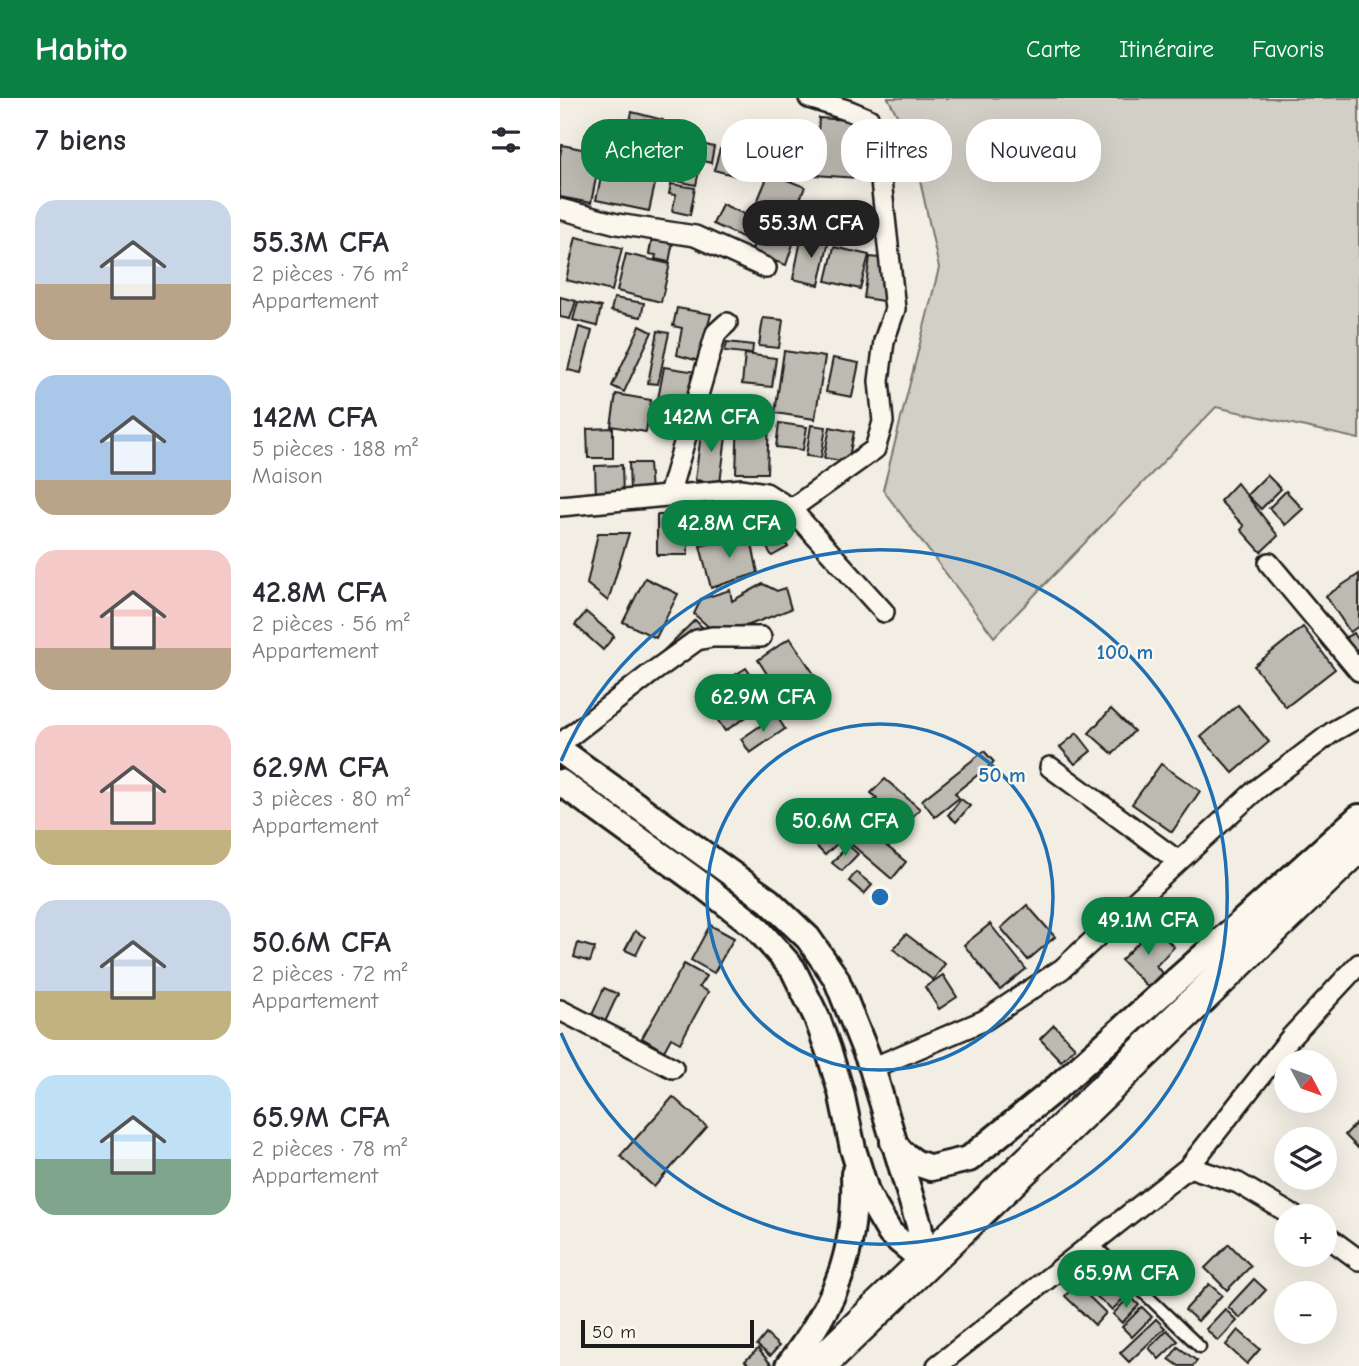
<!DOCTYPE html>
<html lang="fr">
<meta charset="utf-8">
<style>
body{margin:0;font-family:"Comic Neue",sans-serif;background:#f2f2f3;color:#2b2b33;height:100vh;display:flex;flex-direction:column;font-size:26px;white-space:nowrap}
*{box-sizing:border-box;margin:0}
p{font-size:23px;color:#7c7c81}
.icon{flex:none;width:38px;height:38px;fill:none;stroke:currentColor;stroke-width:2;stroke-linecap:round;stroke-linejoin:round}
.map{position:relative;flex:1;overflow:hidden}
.side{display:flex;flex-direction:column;background:#fff;width:560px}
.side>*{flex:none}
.banner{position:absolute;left:21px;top:21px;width:665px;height:63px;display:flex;gap:14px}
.needle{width:46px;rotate:131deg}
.buttons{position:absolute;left:714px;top:952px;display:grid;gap:14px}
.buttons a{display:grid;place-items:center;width:63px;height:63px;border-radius:50%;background:#fff;box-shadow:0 7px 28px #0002;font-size:35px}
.scale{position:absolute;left:21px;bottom:18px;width:173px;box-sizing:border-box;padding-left:7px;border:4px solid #1c1c1c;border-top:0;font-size:19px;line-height:24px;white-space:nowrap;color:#1c1c1c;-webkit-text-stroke:5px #fbf7ec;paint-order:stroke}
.price{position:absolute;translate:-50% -60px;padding:0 16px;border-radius:24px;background:#0b8043;color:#fff;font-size:23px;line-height:46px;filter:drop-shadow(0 2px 4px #0008)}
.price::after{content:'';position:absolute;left:50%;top:42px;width:21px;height:16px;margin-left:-10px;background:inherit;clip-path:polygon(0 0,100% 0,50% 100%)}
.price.on{background:#222;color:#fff}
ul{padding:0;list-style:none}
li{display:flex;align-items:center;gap:21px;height:175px;padding:0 35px}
li span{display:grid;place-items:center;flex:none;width:196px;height:140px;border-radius:21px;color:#555}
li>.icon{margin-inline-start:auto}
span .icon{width:84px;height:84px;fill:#fffc;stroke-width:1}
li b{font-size:30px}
h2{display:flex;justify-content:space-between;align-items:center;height:84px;padding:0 35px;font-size:30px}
.pill{padding:0 24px;border-radius:28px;background:#fff;box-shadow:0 7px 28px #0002;font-size:24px;line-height:63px}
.pill.on{background:#0b8043;color:#fff}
header{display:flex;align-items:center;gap:42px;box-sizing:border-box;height:98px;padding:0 35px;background:#0b8043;color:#fff}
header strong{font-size:33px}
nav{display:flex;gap:38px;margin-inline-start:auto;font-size:24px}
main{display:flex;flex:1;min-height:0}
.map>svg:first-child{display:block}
</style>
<header>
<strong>Habito</strong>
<nav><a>Carte</a><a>Itinéraire</a><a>Favoris</a></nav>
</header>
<main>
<section class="side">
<h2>7 biens<svg class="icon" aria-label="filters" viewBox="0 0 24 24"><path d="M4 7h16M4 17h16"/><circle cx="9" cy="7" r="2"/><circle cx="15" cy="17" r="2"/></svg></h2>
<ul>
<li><span style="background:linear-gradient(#c9d6e8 60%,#b9a48a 0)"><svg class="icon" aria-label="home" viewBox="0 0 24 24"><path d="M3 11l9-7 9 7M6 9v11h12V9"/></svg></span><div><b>55.3M CFA</b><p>2 pièces · 76 m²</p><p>Appartement</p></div></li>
<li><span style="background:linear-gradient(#a9c7e8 75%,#b9a48a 0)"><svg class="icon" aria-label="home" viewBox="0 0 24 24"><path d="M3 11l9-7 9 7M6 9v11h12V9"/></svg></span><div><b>142M CFA</b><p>5 pièces · 188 m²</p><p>Maison</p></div></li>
<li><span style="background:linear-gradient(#f6c9c9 70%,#b9a48a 0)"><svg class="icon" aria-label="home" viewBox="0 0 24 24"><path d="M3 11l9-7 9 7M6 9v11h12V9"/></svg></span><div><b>42.8M CFA</b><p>2 pièces · 56 m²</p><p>Appartement</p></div></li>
<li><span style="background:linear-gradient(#f6c9c9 75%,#c2b280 0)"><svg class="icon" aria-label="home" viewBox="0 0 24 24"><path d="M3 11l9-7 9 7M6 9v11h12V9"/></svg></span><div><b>62.9M CFA</b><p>3 pièces · 80 m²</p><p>Appartement</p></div></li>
<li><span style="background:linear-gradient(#c9d6e8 65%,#c2b280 0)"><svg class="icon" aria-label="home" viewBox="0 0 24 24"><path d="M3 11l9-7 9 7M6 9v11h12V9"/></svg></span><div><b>50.6M CFA</b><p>2 pièces · 72 m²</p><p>Appartement</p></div></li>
<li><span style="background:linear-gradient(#bfe0f5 60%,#7fa58c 0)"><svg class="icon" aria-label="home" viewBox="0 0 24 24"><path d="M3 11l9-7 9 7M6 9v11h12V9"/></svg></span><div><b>65.9M CFA</b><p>2 pièces · 78 m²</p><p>Appartement</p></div></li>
</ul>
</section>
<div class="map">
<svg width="799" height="1268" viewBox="0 0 799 1268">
<rect width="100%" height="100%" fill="#f2eee4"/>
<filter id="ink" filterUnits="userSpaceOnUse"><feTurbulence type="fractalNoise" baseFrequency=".0143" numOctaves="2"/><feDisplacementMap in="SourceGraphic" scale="14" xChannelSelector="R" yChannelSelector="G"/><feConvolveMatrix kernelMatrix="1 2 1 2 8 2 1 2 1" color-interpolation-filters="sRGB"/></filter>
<g filter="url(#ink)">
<polygon fill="#d2cfc6" stroke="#777671" stroke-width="2" points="328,0 799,0 799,341 656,309 434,539 323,392 379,170 352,45"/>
<g fill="#bdbab1" stroke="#1c1c1c" stroke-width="2">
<polygon points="72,14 103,22 99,42 67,35"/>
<polygon points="259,20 302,23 297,80 255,77"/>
<polygon points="110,38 154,49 151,65 106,54"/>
<polygon points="49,44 102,55 89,113 36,102"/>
<polygon points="2,47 41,55 31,105 0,99 0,58"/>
<polygon points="160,51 183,57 177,78 154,72"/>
<polygon points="103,56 141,64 136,87 98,79"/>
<polygon points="209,75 245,89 228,130 192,116"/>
<polygon points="111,86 135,90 130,117 112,113 116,97 109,96"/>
<polygon points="162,106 198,122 189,142 153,126"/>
<polygon points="201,125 236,137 226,167 191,155"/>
<polygon points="242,137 269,142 259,187 233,181"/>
<polygon points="16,139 62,150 52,193 6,182"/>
<polygon points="92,140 113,144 109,164 95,161 96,157 89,156"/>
<polygon points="274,149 309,157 300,191 266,183"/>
<polygon points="66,156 110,166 101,204 57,193"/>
<polygon points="310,159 329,161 323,203 304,200"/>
<polygon points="0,199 16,203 10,221 0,219"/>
<polygon points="54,200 84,205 81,219 51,213"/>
<polygon points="18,204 41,209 37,228 13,222"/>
<polygon points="117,210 151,216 139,263 117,257 122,230 113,228"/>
<polygon points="203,220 223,222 219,250 199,248"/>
<polygon points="80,228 92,234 64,294 52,288"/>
<polygon points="19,229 32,233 21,275 8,272"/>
<polygon points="98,233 109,235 98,286 88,285"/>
<polygon points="167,244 193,247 192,256 165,253"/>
<polygon points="224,253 265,259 255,321 215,315"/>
<polygon points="185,256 216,260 212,289 182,286"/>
<polygon points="273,260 299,265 292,299 266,294"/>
<polygon points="104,269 137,274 131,307 98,301"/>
<polygon points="56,296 91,302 86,334 51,328"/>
<polygon points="143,306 173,311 170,328 141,323"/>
<polygon points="178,320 209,321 207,375 176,375"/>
<polygon points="219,325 247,329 243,352 216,349"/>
<polygon points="251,327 266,329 261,360 246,358"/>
<polygon points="142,328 167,331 160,385 135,382"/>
<polygon points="270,329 294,334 288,364 264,360"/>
<polygon points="53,330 53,360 28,360 27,331"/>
<polygon points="69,365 89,365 91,394 70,395"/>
<polygon points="62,367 63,398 36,399 35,368"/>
<polygon points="707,377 721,391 701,411 687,397"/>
<polygon points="677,385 718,438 701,454 681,432 684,428 660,403"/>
<polygon points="726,393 743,411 725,427 709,410"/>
<polygon points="181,397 189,422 144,438 136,413"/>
<polygon points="204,412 216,427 202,437 191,422"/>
<rect x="97" y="417" width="31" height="40"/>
<polygon points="219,433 228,449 212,458 202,442"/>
<polygon points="38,435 69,435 48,503 27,486"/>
<polygon points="190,436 198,475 151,490 140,448"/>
<polygon points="799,476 799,528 790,534 766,498"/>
<polygon points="85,480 118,496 96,540 63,524"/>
<polygon points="203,486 217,493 225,490 231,511 189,527 151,531 134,516 141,501 170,492 172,503"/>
<polygon points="26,514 54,538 43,552 15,527"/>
<polygon points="135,522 149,536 115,569 102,554"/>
<polygon points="743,529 775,571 726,609 694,568"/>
<polygon points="794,535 799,543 799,550 792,554 784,540"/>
<polygon points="230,540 264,591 231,613 198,562"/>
<polygon points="186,570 209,604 165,633 142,598"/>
<polygon points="678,607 709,644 673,675 641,639"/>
<polygon points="551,611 574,633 553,656 529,635"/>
<polygon points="216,617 225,631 190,655 181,641"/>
<polygon points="517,635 531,653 515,666 500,649"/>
<polygon points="424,653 434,664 395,695 399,700 375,719 362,702"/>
<polygon points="601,666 640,693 612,734 572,706"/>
<polygon points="325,681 360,711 329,743 301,714 317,700 311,695"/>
<polygon points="401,701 410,708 396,724 388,717"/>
<polygon points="283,712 346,764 332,781 270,728"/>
<polygon points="264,730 279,744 265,757 251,743"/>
<polygon points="288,747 298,756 282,773 272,765"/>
<polygon points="296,774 312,787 304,796 289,783"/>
<polygon points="467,807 495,839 468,862 441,830"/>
<polygon points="430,826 466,871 440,892 404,847"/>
<polygon points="150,827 174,840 154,875 131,862"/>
<polygon points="594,829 614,849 596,868 602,875 588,889 561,862"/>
<polygon points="75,833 85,839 76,857 65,852"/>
<polygon points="346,836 385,866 373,882 333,851"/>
<polygon points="18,845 35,850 30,864 14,859"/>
<polygon points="124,866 146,878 139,889 148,894 120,945 111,940 104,953 82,940"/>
<polygon points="383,877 397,899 379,911 365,889"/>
<polygon points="44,890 58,896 45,924 32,917"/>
<polygon points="494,927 515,949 501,963 480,941"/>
<polygon points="113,999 147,1029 94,1089 60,1058"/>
<polygon points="799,1022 799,1051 785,1037"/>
<polygon points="669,1146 691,1168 667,1192 645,1170"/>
<polygon points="527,1171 540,1182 531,1192 519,1181"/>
<polygon points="694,1181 706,1192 680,1220 668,1209"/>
<polygon points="549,1182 567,1197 552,1212 535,1197"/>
<polygon points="516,1186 546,1215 535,1227 505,1198"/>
<polygon points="649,1186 662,1197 638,1223 625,1212"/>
<polygon points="570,1198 579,1207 562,1225 553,1216"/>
<polygon points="582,1209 592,1219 572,1239 562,1229"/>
<polygon points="665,1211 677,1223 658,1243 646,1231"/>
<polygon points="596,1221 605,1230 569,1264 560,1255"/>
<polygon points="607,1232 618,1243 599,1261 589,1250"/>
<polygon points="678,1232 700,1251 687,1266 666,1247"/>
<polygon points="206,1236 219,1248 210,1258 197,1247"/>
<polygon points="618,1249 637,1263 633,1268 619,1268 609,1261"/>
<polygon points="198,1251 211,1266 209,1268 190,1268 185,1263"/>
</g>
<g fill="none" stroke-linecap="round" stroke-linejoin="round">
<g stroke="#1c1c1c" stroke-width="15">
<polyline id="service" points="532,1145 640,1249"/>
</g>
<g stroke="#1c1c1c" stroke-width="24">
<g id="minor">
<polyline points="0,111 57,126 135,138 206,170"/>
<polyline points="109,397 156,235 167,225"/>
<polyline points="0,408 182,391 206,395 231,411 324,514"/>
<polyline points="231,411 315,351 323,324 319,283 324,243 335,211 316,37 309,21 290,13 249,0"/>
<polyline points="709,465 799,573"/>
<polyline points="0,646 90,576 137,542 152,539 201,539"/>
<polyline points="490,669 618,763"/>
<polyline points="0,912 113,970"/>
<polyline points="312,970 425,922 502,871 696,692 774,633 799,619"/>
<polyline points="629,1069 731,939 799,866"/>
<polyline points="765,1137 799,1162"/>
<polyline points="377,1268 629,1069 678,1085 734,1118"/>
</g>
</g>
<g stroke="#1c1c1c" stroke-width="30">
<g id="tertiary">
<polyline points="0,652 209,803 248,840 276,880 312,970 359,1127 365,1164"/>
<polyline points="0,684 142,787 195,828 233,871 257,920 269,954 281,994 293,1051 307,1096 330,1135 365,1164"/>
<polyline points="333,1044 342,1055 356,1065 371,1070 409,1061 495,991 799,719"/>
<path d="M228,1268c47,-61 69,-113 66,-192"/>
</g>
</g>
<g stroke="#1c1c1c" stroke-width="38">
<polyline id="trunk" points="258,1268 799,747"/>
</g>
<use href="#service" stroke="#fbf7ec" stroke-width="10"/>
<use href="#minor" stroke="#fbf7ec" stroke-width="19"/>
<use href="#tertiary" stroke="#fbf7ec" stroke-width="24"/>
<use href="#trunk" stroke="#fbf7ec" stroke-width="33"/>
</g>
</g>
<g fill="none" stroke="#1f6fb2" stroke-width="3.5">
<circle cx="320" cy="799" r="173"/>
<path d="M1 663A347 347 0 1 1 1 935"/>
</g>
<circle cx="320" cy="799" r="10" fill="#1f6fb2" stroke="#fbf7ec" stroke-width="3.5"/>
<g font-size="21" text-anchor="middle" font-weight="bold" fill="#1f6fb2" stroke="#fbf7ec" stroke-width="5" stroke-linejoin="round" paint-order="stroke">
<text x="565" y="561">100 m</text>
<text x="442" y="684">50 m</text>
</g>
</svg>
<div class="buttons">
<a><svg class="needle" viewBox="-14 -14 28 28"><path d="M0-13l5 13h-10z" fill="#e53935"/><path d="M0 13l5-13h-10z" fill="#7c7c81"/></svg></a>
<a><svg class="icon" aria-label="layers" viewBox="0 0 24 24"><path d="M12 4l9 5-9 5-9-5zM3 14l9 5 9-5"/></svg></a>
<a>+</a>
<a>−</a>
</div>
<div class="scale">50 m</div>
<b class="price on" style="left:251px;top:162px">55.3M CFA</b>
<b class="price" style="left:151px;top:356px">142M CFA</b>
<b class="price" style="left:169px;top:462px">42.8M CFA</b>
<b class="price" style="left:203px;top:636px">62.9M CFA</b>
<b class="price" style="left:285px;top:760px">50.6M CFA</b>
<b class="price" style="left:588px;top:859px">49.1M CFA</b>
<b class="price" style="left:566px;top:1212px">65.9M CFA</b>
<div class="banner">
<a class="pill on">Acheter</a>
<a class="pill">Louer</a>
<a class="pill">Filtres</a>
<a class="pill">Nouveau</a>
</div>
</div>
</main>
